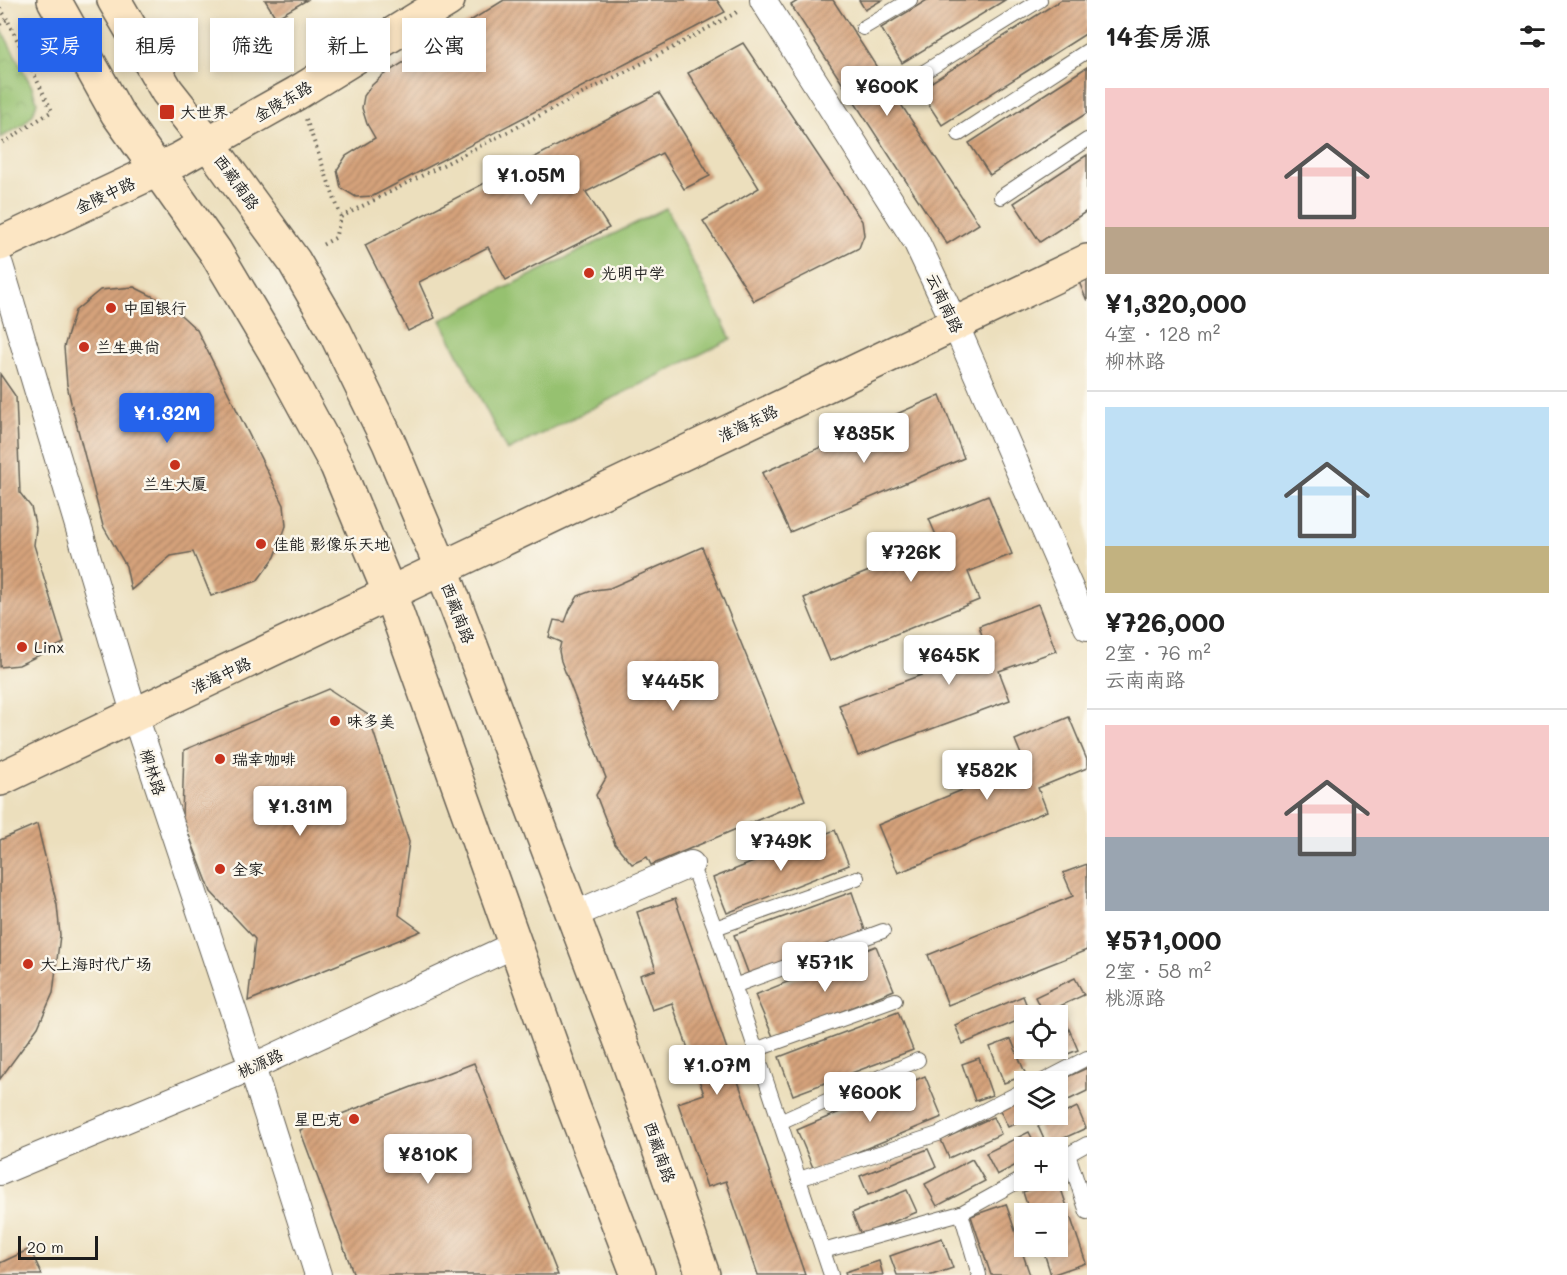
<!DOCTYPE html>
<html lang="zh">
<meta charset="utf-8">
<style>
body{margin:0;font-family:Mali,"LXGW WenKai TC",sans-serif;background:#f2f2f2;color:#222;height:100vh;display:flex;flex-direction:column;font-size:22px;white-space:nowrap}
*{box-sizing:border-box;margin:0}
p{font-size:20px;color:#767676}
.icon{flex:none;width:33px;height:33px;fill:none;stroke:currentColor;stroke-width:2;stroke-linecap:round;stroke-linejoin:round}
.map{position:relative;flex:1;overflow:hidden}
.panel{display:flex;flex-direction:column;background:#fff;width:480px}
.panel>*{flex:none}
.top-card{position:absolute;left:18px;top:18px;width:570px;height:54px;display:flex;gap:12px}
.fabs{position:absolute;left:1014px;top:1005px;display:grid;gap:12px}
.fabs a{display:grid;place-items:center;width:54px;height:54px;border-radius:0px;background:#fff;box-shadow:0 3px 9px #0003;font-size:30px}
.scale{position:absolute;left:18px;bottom:15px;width:80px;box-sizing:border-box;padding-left:6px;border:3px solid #1c1c1c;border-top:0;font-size:16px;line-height:21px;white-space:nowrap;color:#1c1c1c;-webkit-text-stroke:4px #fbf7ec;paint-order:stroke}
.price{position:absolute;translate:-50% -51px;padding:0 14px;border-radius:6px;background:#fff;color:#222;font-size:20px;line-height:39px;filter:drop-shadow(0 2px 3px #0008)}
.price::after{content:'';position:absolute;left:50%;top:36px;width:18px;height:14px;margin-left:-9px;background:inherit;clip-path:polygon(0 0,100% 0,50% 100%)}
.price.current{background:#2563eb;color:#fff}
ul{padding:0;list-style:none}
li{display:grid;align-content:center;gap:12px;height:318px;padding:0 18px}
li+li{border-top:2px solid #e0e0e0}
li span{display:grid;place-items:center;height:186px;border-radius:0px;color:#555}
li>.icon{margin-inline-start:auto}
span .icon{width:108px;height:108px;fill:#fffc;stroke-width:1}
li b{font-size:26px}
h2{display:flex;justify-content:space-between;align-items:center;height:72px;padding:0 18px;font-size:26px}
.chip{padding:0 21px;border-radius:0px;background:#fff;box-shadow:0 3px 9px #0003;font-size:21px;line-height:54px}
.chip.current{background:#2563eb;color:#fff}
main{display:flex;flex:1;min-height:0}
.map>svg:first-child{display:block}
</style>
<main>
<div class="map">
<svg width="1087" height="1275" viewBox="0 0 1087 1275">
<defs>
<pattern id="park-crowns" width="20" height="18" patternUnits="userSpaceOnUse" patternTransform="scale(1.5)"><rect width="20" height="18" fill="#96c16f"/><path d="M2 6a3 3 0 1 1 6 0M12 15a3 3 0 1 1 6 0" fill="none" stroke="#81a560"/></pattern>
<pattern id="building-hatch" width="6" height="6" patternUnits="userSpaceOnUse" patternTransform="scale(1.5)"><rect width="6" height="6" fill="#d6a37c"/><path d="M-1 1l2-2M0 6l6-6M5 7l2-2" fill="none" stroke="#ad8465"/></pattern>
</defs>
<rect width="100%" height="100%" fill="#fbf7ec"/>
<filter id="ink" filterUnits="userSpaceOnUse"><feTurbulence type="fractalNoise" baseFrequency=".0167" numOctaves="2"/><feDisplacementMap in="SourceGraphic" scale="12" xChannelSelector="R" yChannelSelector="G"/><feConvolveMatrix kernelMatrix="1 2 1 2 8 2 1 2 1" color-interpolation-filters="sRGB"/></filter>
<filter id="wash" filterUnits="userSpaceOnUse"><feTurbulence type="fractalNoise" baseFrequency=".008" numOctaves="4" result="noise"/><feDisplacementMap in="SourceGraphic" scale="24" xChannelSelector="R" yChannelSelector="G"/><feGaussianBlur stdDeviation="1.35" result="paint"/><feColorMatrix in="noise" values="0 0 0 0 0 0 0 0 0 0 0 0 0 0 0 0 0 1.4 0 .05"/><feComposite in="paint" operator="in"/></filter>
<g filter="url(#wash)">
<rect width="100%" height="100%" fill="#ecdfbd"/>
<polygon fill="url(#park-crowns)" stroke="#596e46" stroke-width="1.5" points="0,27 32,87 37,102 33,114 23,125 0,138"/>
<polygon fill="#96c16f" stroke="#596e46" stroke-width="1.5" points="666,208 731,339 507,451 441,320"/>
<g id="blocks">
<g fill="url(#building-hatch)">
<polygon points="265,0 307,0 276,18"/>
<polygon points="504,0 717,0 725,12 373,196 356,197 341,188 337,170 346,156 375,138 367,124 362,108 364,96 371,86 383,75"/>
<polygon points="799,0 833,0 979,224 947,244 791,5"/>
<polygon points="859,0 882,0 865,10"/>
<polygon points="927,0 1005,0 902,63 881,28"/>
<polygon points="1061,0 1087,0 1087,33 942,125 919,90"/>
<polygon points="743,43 862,221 864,235 859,248 754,301 703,221 759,188 688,73"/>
<polygon points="1087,67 1087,113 990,175 969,143"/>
<polygon points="659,93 710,176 684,189 662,153 586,192 609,228 506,280 488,247 419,282 435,318 408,331 365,245"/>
<polygon points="1087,155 1087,211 1040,242 1014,203"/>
<polygon points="1087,279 1087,301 1079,282"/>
<polygon points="134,287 170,305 197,330 284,505 286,526 275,557 257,581 211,596 193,552 171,556 131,590 126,566 103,526 72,407 67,385 64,347 75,311 100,290"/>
<polygon points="0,374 16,397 20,493 31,507 36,528 34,545 64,643 19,665 0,667"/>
<polygon points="940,395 964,458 790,532 762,473"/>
<polygon points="988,495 1012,554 968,572 979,600 830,661 804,598 939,542 929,519"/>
<polygon points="702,547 805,800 651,865 647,857 632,864 615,844 596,795 606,778 561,661 559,651 561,642 549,637 554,620 565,622 570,609 578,596 594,590 610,588"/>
<polygon points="1038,604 1056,651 999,671 1010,700 858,756 839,705 987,651 979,626"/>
<polygon points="329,689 368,715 409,842 399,915 421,931 248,1001 255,939 211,892 182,817 184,750"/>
<polygon points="1069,717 1087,760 1087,768 1038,788 1047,811 898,873 878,825 1025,764 1015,740"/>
<polygon points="37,824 57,905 60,935 53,993 38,1027 0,1079 0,840"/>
<polygon points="835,830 849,865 727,913 713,878"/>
<polygon points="1087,864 1087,950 948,1005 928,955 1073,896 1063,873"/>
<polygon points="852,892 866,933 749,975 734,935"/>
<polygon points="675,899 805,1275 758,1275 726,1181 707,1187 678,1103 704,1094 672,1003 652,1010 640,975 656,970 637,912"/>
<polygon points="876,946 894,990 774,1039 755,995"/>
<polygon points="1075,978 1084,995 1043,1014 1035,997"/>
<polygon points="1023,996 1031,1016 1024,1016 1024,1018 963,1044 955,1025"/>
<polygon points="898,1012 913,1050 793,1095 779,1057"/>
<polygon points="1063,1015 1078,1050 1060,1057 1057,1048 1058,1018"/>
<polygon points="1011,1039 1026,1075 1004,1083 990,1047"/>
<polygon points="979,1058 992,1095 975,1101 962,1064"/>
<polygon points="474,1063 558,1275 354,1275 300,1130"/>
<polygon points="1087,1068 1087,1091 1058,1105 1058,1081"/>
<polygon points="925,1076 942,1117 814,1170 797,1130"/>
<polygon points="1024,1096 1024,1114 1036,1114 1008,1127 999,1108"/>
<polygon points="1077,1107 1086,1128 1047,1146 1038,1126"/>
<polygon points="993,1117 1001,1134 949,1158 941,1140"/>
<polygon points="1029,1132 1037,1148 1024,1148 1024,1161 997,1175 986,1153"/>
<polygon points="928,1149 936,1167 868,1195 860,1176"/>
<polygon points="972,1159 985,1181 937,1206 925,1184"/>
<polygon points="1056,1180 1058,1180 1086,1263 1051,1275 1042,1246 1058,1246 1058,1214 1030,1214 1023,1192"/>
<polygon points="907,1190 917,1212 861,1235 852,1213"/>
<polygon points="1006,1204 1030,1275 991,1275 971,1216"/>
<polygon points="942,1238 953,1268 932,1275 897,1275 890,1256"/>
<polygon points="30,1249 42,1275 0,1275 0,1263"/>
<polygon points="879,1261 883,1275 846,1275 845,1272"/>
</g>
</g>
</g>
<g filter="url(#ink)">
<use href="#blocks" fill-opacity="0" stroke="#656054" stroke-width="1.5"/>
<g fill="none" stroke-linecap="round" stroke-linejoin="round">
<g stroke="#656054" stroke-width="16">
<g id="lane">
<polyline points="863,28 910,0"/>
<polyline points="916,77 1040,0"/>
<polyline points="959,134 1087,51"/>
<polyline points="1001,197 1087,140"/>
<polyline points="691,864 715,928 831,1275"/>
<polyline points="715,928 857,878"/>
<polyline points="734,986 883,931"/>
<polyline points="755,1050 895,1000"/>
<polyline points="1041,1082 1087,1058"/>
<polyline points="780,1122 918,1060"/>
<polyline points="1068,1154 1087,1212"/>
<polyline points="1058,1160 1087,1144"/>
<polyline points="799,1179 938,1134 1024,1090"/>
<polyline points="961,1213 979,1275"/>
<polyline points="823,1251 961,1213 1024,1178"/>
</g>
</g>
<g stroke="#656054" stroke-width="28">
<g id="street">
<polyline points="763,0 916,241 955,324 1087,627"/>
<polyline points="0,265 135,716 252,1067 318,1275"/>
<polyline points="573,915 691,864"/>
<polyline points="0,1172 252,1067 516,944"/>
</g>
</g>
<g stroke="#656054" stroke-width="36">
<g id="secondary">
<polyline points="54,0 117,113 215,251 275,352 337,466 390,594 573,1106 638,1275"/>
<polyline points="114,0 167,91 208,143 294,261 335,332 389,443 442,569 573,915 630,1066 703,1275"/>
<polyline points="0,244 180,159 297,93 448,0"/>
<polyline points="0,779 1087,261"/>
</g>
</g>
<g stroke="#656054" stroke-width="4" stroke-dasharray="1.5 4.5" stroke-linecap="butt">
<polyline points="0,8 7,19"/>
<polyline points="0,24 7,19 52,111 0,145"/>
<polyline points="306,119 341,217 335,238 320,246"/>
<polyline points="341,217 668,50 739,11"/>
</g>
<use href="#lane" stroke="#fff" stroke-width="14"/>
<use href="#street" stroke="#fff" stroke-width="26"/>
<use href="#secondary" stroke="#fce6c4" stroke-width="33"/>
</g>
</g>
<g fill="#c8321e" stroke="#fbf7ec" stroke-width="2">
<rect x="159" y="104" width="16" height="16" rx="3"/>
<circle cx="589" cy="273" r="6"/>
<circle cx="111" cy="308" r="6"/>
<circle cx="84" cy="347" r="6"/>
<circle cx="175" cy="465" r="6"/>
<circle cx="261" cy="544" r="6"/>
<circle cx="22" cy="647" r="6"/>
<circle cx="335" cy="721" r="6"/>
<circle cx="220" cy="759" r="6"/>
<circle cx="220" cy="869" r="6"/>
<circle cx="28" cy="964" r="6"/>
<circle cx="354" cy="1119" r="6"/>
</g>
<g text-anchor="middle" stroke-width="5" stroke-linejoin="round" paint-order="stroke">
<g font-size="16" fill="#1c1c1c" stroke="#fbf7ec">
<text transform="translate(283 101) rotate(-30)" y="6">金陵东路</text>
<text transform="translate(237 182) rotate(54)" y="6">西藏南路</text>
<text transform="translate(105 195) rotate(-25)" y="6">金陵中路</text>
<text transform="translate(945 303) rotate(65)" y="6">云南南路</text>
<text transform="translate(748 423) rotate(-26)" y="6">淮海东路</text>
<text transform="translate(458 613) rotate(69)" y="6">西藏南路</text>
<text transform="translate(221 675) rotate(-25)" y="6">淮海中路</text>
<text transform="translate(153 772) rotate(72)" y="6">柳林路</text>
<text transform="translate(260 1063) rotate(-24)" y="6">桃源路</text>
<text transform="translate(660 1152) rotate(71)" y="6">西藏南路</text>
</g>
<g font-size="16" fill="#1c1c1c" stroke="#fbf7ec" text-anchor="start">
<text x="180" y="118">大世界</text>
<text x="601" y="279">光明中学</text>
<text x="123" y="314">中国银行</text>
<text x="96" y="353">兰生典尚</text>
<text x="175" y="490" text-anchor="middle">兰生大厦</text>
<text x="273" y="550">佳能 影像乐天地</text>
<text x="34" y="653">Linx</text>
<text x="347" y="727">味多美</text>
<text x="232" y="765">瑞幸咖啡</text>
<text x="232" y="875">全家</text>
<text x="40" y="970">大上海时代广场</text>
<text x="342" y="1125" text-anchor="end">星巴克</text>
</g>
</g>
</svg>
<div class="fabs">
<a><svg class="icon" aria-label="locate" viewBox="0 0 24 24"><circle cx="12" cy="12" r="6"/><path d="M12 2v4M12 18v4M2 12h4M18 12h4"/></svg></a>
<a><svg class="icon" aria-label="layers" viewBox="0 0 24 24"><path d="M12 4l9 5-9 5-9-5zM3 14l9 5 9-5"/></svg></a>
<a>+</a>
<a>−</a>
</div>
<div class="scale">20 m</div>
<b class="price" style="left:887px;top:117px">¥600K</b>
<b class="price" style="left:531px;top:206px">¥1.05M</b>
<b class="price current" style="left:167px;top:444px">¥1.32M</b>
<b class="price" style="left:864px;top:464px">¥835K</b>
<b class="price" style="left:911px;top:583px">¥726K</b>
<b class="price" style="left:949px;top:686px">¥645K</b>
<b class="price" style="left:673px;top:712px">¥445K</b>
<b class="price" style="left:987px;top:801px">¥582K</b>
<b class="price" style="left:300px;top:837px">¥1.31M</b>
<b class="price" style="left:781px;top:872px">¥749K</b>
<b class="price" style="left:825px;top:993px">¥571K</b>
<b class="price" style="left:717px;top:1096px">¥1.07M</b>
<b class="price" style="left:870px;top:1123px">¥600K</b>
<b class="price" style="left:428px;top:1185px">¥810K</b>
<div class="top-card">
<a class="chip current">买房</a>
<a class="chip">租房</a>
<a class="chip">筛选</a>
<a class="chip">新上</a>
<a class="chip">公寓</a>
</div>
</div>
<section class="panel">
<h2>14套房源<svg class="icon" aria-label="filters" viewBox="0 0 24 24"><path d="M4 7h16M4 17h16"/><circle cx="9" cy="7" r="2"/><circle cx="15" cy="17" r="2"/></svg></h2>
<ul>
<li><span style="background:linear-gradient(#f6c9c9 75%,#b9a48a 0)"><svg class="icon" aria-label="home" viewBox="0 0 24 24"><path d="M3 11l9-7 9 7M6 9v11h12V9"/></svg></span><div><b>¥1,320,000</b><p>4室 · 128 m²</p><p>柳林路</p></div></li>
<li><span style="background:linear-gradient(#bfe0f5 75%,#c2b280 0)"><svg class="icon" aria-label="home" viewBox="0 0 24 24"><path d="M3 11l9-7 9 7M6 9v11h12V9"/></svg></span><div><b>¥726,000</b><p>2室 · 76 m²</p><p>云南南路</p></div></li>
<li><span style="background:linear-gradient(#f6c9c9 60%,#9aa5b1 0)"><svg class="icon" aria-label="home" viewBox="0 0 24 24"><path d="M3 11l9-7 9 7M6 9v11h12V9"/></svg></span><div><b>¥571,000</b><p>2室 · 58 m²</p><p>桃源路</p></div></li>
</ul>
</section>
</main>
